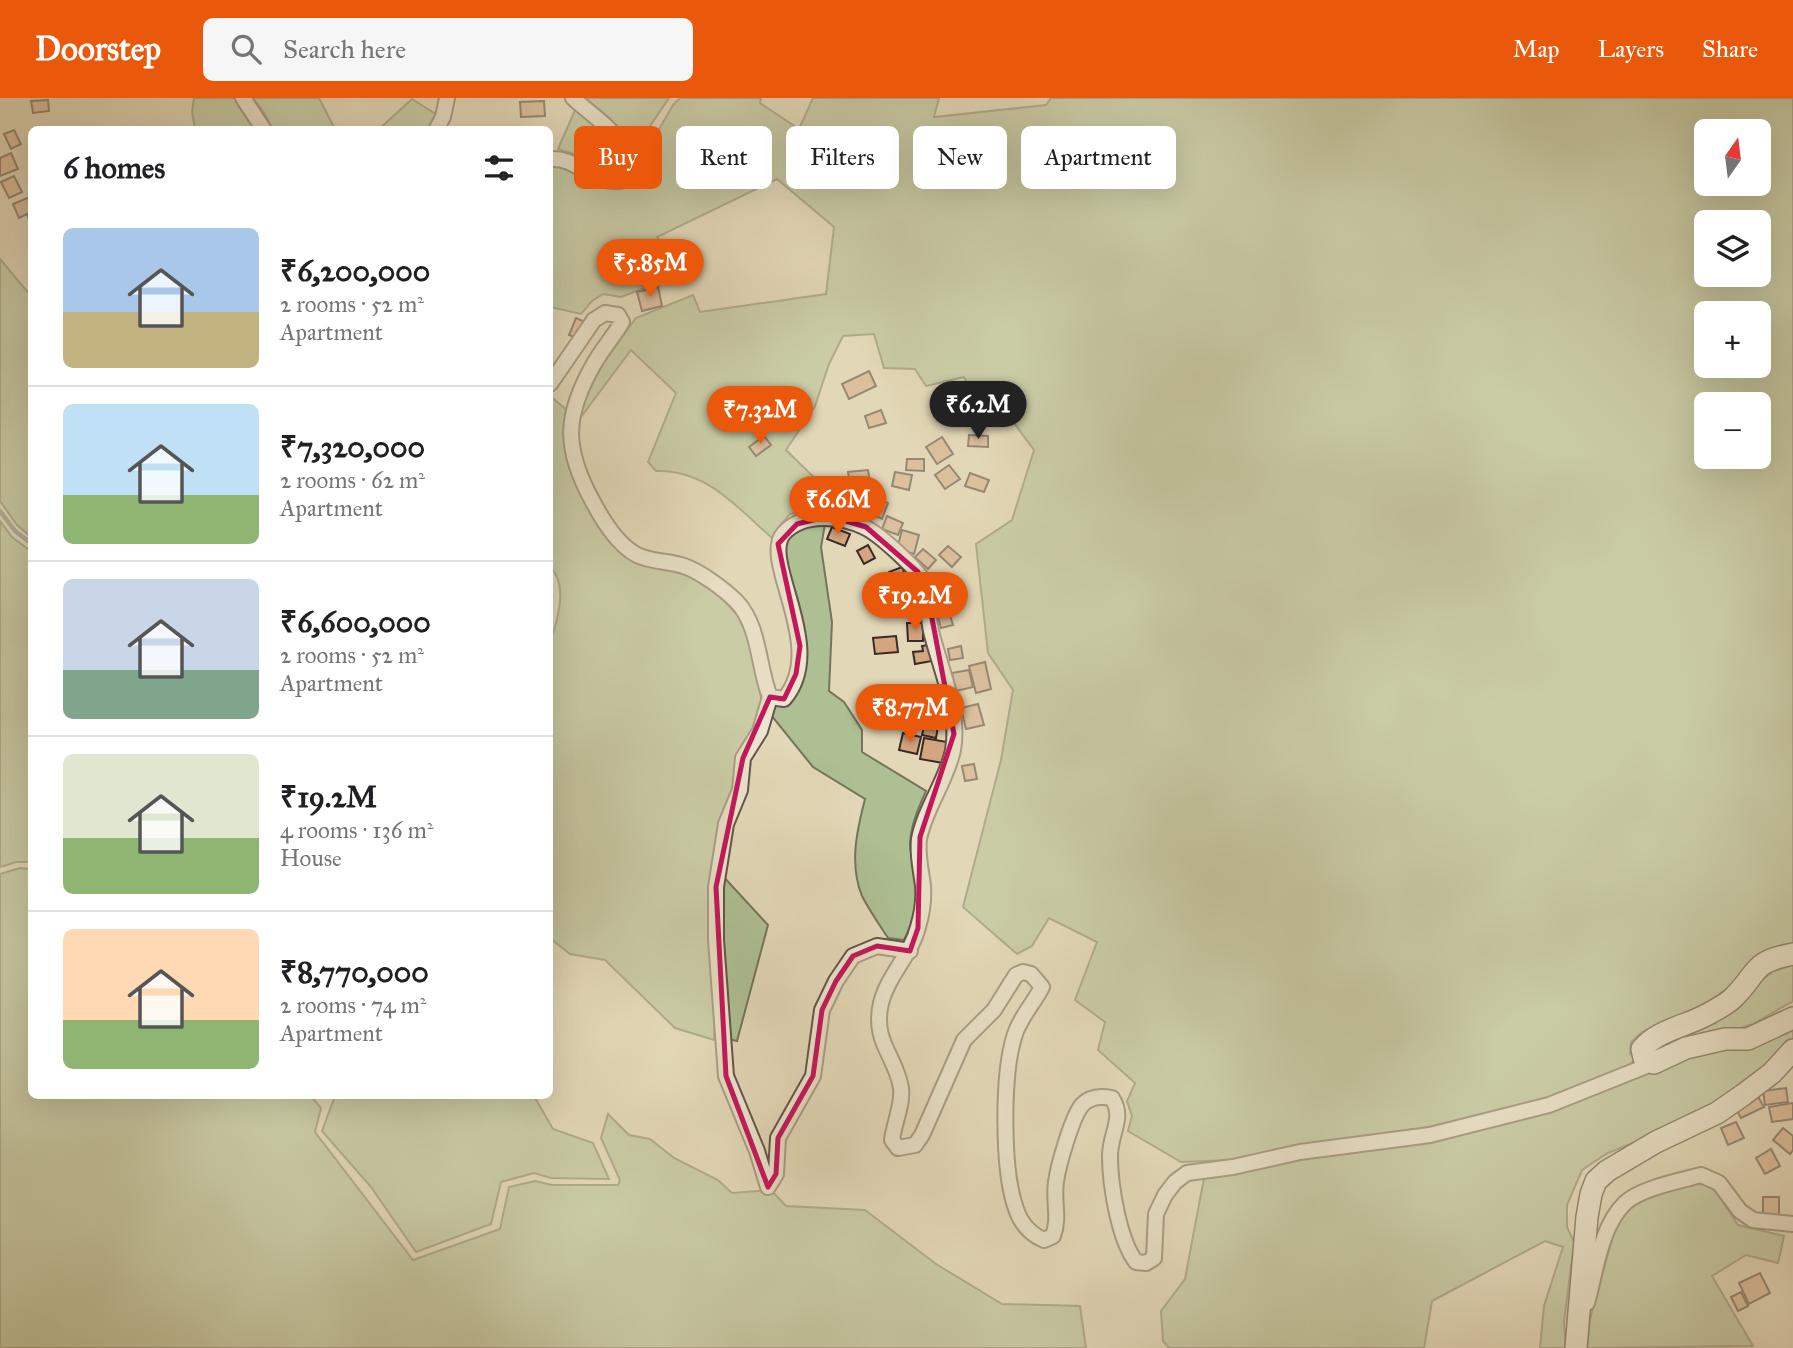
<!DOCTYPE html>
<meta charset="utf-8">
<style>
body{margin:0;font-family:"IM FELL Great Primer",serif;background:#f6f6f6;color:#202124;height:100vh;display:flex;flex-direction:column;font-size:26px;white-space:nowrap}
*{box-sizing:border-box;margin:0}
p{font-size:23px;color:#757577}
.icon{flex:none;width:38px;height:38px;fill:none;stroke:currentColor;stroke-width:2;stroke-linecap:round;stroke-linejoin:round}
.map{position:relative;flex:1;overflow:hidden}
.details{position:absolute;left:28px;top:28px;width:525px;height:973px;display:flex;flex-direction:column;background:#fff;border-radius:10px;box-shadow:0 7px 28px #0002}
.details>*{flex:none}
.guide{position:absolute;left:574px;top:28px;width:665px;height:63px;display:flex;gap:14px}
.needle{width:46px;rotate:14deg}
.controls{position:absolute;left:1694px;top:21px;display:grid;gap:14px}
.controls a{display:grid;place-items:center;width:77px;height:77px;border-radius:10px;background:#fff;box-shadow:0 7px 28px #0002;font-size:35px}
.price{position:absolute;translate:-50% -60px;padding:0 16px;border-radius:24px;background:#ea580c;color:#fff;font-size:23px;line-height:46px;filter:drop-shadow(0 2px 4px #0008)}
.price::after{content:'';position:absolute;left:50%;top:42px;width:21px;height:16px;margin-left:-10px;background:inherit;clip-path:polygon(0 0,100% 0,50% 100%)}
.price.current{background:#222;color:#fff}
ul{padding:0;list-style:none}
li{display:flex;align-items:center;gap:21px;height:175px;padding:0 35px}
li+li{border-top:2px solid #e0e0e0}
li span{display:grid;place-items:center;flex:none;width:196px;height:140px;border-radius:10px;color:#555}
li>.icon{margin-inline-start:auto}
span .icon{width:84px;height:84px;fill:#fffc;stroke-width:1}
li b{font-size:30px}
h2{display:flex;justify-content:space-between;align-items:center;height:84px;padding:0 35px;font-size:30px}
.pill{padding:0 24px;border-radius:10px;background:#fff;box-shadow:0 7px 28px #0002;font-size:24px;line-height:63px}
.pill.current{background:#ea580c;color:#fff}
header{display:flex;align-items:center;gap:42px;box-sizing:border-box;height:98px;padding:0 35px;background:#ea580c;color:#fff}
header strong{font-size:33px}
nav{display:flex;gap:38px;margin-inline-start:auto;font-size:24px}
.search{width:490px;height:63px;background:#f6f6f6;display:flex;align-items:center;gap:18px;box-sizing:border-box;padding:0 24px;border-radius:10px;color:#757577;font-size:26px}
.map>svg:first-child{display:block}
</style>
<header>
<strong>Doorstep</strong>
<div class="search"><svg class="icon" aria-label="search" viewBox="0 0 24 24"><circle cx="10" cy="10" r="6"/><path d="M15 15l6 6"/></svg>Search here</div>
<nav><a>Map</a><a>Layers</a><a>Share</a></nav>
</header>
<div class="map">
<svg width="1793" height="1250" viewBox="0 0 1793 1250">
<rect width="100%" height="100%" fill="#e2d7b7"/>
<filter id="stains"><feTurbulence type="fractalNoise" baseFrequency=".00286" numOctaves="4"/><feColorMatrix values="0 0 0 0 .2 0 0 0 0 .09 0 0 0 0 .02 0 0 0 .5 -.17"/></filter>
<radialGradient id="worn" r=".72"><stop offset=".6" stop-color="#630" stop-opacity="0"/><stop offset="1" stop-color="#630" stop-opacity=".3"/></radialGradient>
<g fill="#adbf93" stroke="#74755c" stroke-width="2" fill-rule="evenodd">
<polygon points="194,0 241,0 259,31 195,31 192,14"/>
<polygon points="253,0 319,0 335,31 272,31 265,16"/>
<polygon points="583,0 669,0 631,56"/>
<path d="M680,0h81l-1,5 39,26 14,-31h126l-5,19 112,-12 5,-7h742v847l-29,9 -19,13 -14,19 -23,16 -19,12 -46,17 -12,11 -1,11 4,7 -6,7 -83,32 -116,28 -129,19 -68,14 -51,2 -53,-31 4,-15 -5,-15 8,-18 -37,-33 7,-28 -30,-22 22,-58 -48,-24 -17,28 -15,8 -54,-47 38,-147 12,-70 -25,-37 -12,-109 36,-24 22,-70 -23,-31 -34,-15 -13,-27 -38,9 -11,-17 -31,-1 -10,-34 -31,2 -14,28 -14,42 -29,44 40,39 -18,20 -18,5 -9,10 -8,15c-35,-31 -67,-70 -117,-68l-8,-9 28,-69 -45,-43 -50,67 4,-25 14,-23 37,-51 57,-23 7,17 126,-18 8,-67 -57,-48 -120,58 28,36 -64,24 -18,-3 -11,7 -11,13 -31,-7v-141l6,-3 57,23 19,-23 15,-13 26,-45zM1706,33h53v53h-53zM1706,124h53v53h-53zM1706,215h53v53h-53zM1706,306h53v53h-53z"/>
<polygon points="412,1 439,18 432,31 378,32"/>
<path d="M576,10c23,16 36,25 43,53l-10,12 -16,-3 -13,-14 -22,-7z"/>
<polygon points="0,161 31,198 31,439 17,427 0,403"/>
<path d="M550,298l18,15 -3,28 4,29 34,64 63,36 25,9 29,19 18,20 11,24 15,71 -41,114 -9,215 -39,-12 -70,-68 -35,-6 -20,-16v-295c7,-21 19,-59 0,-76z"/>
<polygon points="0,423 12,439 32,454 31,764 16,764 0,769"/>
<path d="M825,426l-4,23 11,75 -3,69 15,11 18,28v22l64,39c-8,18 -15,33 -16,53 0,9 4,18 5,27 5,24 1,48 -11,69l-16,-2c-9,-14 -19,-28 -26,-42 -13,-32 -5,-66 3,-97l-52,-32 -42,-52 3,-12 12,-1c3,-3 8,-7 11,-11 16,-34 -25,-137 -8,-156 8,-9 24,-9 36,-11z"/>
<polygon points="20,770 31,771 32,998 311,998 321,1010 315,1034 413,1162 500,1131 509,1089 535,1083 552,1087 618,1087 620,1082 601,1040 608,1016 629,1037 650,1041 674,1060 718,1082 732,1095 771,1092 786,1108 865,1112 936,1166 1002,1206 1080,1208 1086,1250 0,1250 0,776"/>
<polygon points="721,776 768,827 737,943 728,941 723,892"/>
<polygon points="1793,867 1793,903 1753,926 1666,954 1660,949 1666,940 1754,888 1774,873"/>
<polygon points="1793,926 1793,946 1737,996 1665,1032 1608,1055 1582,1072 1567,1107 1567,1129 1574,1144 1564,1224 1566,1250 1540,1250 1544,1208 1563,1149 1545,1143 1432,1203 1424,1250 1169,1250 1163,1243 1161,1213 1185,1181 1204,1080 1303,1057 1432,1041 1725,947 1752,951"/>
<polygon points="335,998 534,998 553,1031 593,1045 609,1081 551,1080 534,1075 501,1084 491,1126 416,1154 371,1089 322,1033"/>
<polygon points="1701,1084 1716,1093 1738,1127 1784,1138 1778,1165 1746,1157 1712,1178 1753,1248 1587,1250 1590,1221 1616,1127 1634,1105 1657,1094"/>
</g>
<g fill="none" stroke-linecap="round" stroke-linejoin="round">
<polyline stroke="#727f7d" stroke-width="4.5" points="0,413 15,433 32,446"/>
</g>
<g fill="#d5a581" stroke="#3a2b24" stroke-width="2">
<polygon points="48,2 49,13 33,15 31,3"/>
<polygon points="544,3 545,18 521,19 520,4"/>
<polygon points="14,32 21,46 11,51 4,36"/>
<polygon points="11,55 18,71 0,78 0,60"/>
<polygon points="14,78 22,94 9,100 1,84"/>
<polygon points="32,98 32,125 31,126 27,116 19,120 13,106"/>
<polygon points="658,189 662,208 642,213 637,194"/>
<polygon points="576,220 585,224 579,241 569,237"/>
<polygon points="869,273 876,288 849,301 842,286"/>
<polygon points="881,312 886,325 869,330 865,318"/>
<polygon points="969,337 988,338 988,349 968,348"/>
<polygon points="764,338 771,347 756,358 749,349"/>
<polygon points="942,339 953,356 937,366 926,349"/>
<polygon points="907,361 924,361 924,373 906,372"/>
<polygon points="949,367 960,381 945,391 935,377"/>
<polygon points="868,372 870,385 850,387 848,374"/>
<polygon points="895,374 912,377 909,392 892,388"/>
<polygon points="970,375 989,382 984,394 965,388"/>
<polygon points="872,398 888,405 882,421 865,413"/>
<polygon points="887,418 903,425 898,437 882,431"/>
<polygon points="832,429 850,436 845,448 827,441"/>
<polygon points="902,432 919,437 914,456 897,451"/>
<polygon points="868,447 875,460 864,466 857,453"/>
<polygon points="948,448 961,459 952,469 939,457"/>
<polygon points="923,451 936,462 928,471 915,459"/>
<polygon points="902,469 909,486 895,491 889,474"/>
<rect x="904" y="493" width="15" height="18"/>
<polygon points="946,504 953,527 941,530 935,508"/>
<polygon points="907,525 923,525 923,543 908,543"/>
<polygon points="896,538 898,554 875,556 873,540"/>
<polygon points="929,547 932,563 915,566 913,554 923,553 922,548"/>
<polygon points="961,548 963,560 950,562 948,551"/>
<polygon points="985,564 991,591 976,595 969,568"/>
<polygon points="969,572 973,589 956,593 952,575"/>
<polygon points="921,597 921,611 907,611 907,598"/>
<polygon points="941,597 944,616 931,618 928,599"/>
<polygon points="978,606 984,627 966,631 961,610"/>
<polygon points="926,620 939,623 936,640 922,637"/>
<polygon points="903,635 921,639 917,656 899,652"/>
<polygon points="924,640 947,644 943,665 920,661"/>
<polygon points="974,666 977,681 965,683 962,668"/>
<polygon points="1786,990 1788,1004 1765,1007 1763,993"/>
<polygon points="1757,997 1764,1009 1741,1020 1735,1009"/>
<polygon points="1793,1005 1793,1021 1772,1024 1769,1009"/>
<polygon points="1736,1024 1744,1040 1728,1047 1721,1030"/>
<polygon points="1783,1030 1793,1038 1793,1052 1790,1056 1773,1042"/>
<polygon points="1771,1051 1780,1068 1765,1076 1756,1060"/>
<polygon points="1763,1099 1779,1099 1779,1117 1763,1116"/>
<polygon points="1760,1175 1770,1195 1749,1206 1739,1185"/>
<polygon points="1741,1194 1748,1208 1738,1213 1731,1199"/>
</g>
<g fill="none" stroke-linecap="round" stroke-linejoin="round">
<g stroke="#645649" stroke-width="18">
<g id="minor">
<polyline points="243,0 264,32"/>
<polyline points="436,32 443,19 447,0"/>
<path d="M550,61c29,-2 38,25 71,22 22,-36 -26,-62 -48,-83"/>
<path d="M550,286l44,-64 11,-7 13,2 4,7c-8,14 -19,26 -27,40 -31,53 -32,86 -2,140 10,19 25,43 44,53 14,7 32,6 47,11 17,6 40,23 53,36 23,25 21,65 33,95l14,2c45,-52 -25,-139 0,-166 19,-21 57,-17 80,-6 14,6 54,42 61,57 3,8 3,35 6,47 9,37 29,80 22,119 -6,30 -28,58 -34,89 -2,16 2,30 4,47 1,14 -1,28 -5,41 -7,28 -30,48 -37,76 -9,39 15,53 20,85 2,17 -7,35 -9,52l6,8 17,-3 7,-10 42,-95 30,-30 22,-35 7,-3 8,2 11,13c-8,16 -21,29 -27,47 -13,39 -13,136 1,175 5,15 14,25 28,31l9,-4c7,-18 0,-35 3,-54 2,-16 16,-65 26,-77 8,-9 20,-9 30,-7 13,21 -2,34 -2,58 0,29 9,84 26,106l10,1 8,-5 2,-44 9,-19 10,-13 12,-9 46,-6 67,-15 130,-17 119,-30 105,-42"/>
<polyline points="770,599 760,633 743,660 740,692 726,726 716,789 716,842 726,978 757,1053 768,1089 776,1076 778,1040 813,978 822,912 836,883 853,858 877,848 910,853"/>
<path d="M1587,1205c9,-31 13,-76 38,-100 16,-15 55,-22 76,-28l18,8 21,28 13,9 40,4"/>
</g>
</g>
<g stroke="#3a2b24" stroke-width="24">
<g id="secondary">
<path d="M1793,856c-43,8 -34,19 -60,44 -6,6 -16,11 -23,15 -22,13 -51,16 -68,36l2,9 10,5 32,-15 39,-9h23l45,-21"/>
<polyline points="1576,1250 1587,1119 1591,1096 1596,1083 1607,1073 1656,1044 1717,1015 1743,997 1772,975 1793,952"/>
</g>
</g>
<use href="#minor" stroke="#ece5d0" stroke-width="14"/>
<use href="#secondary" stroke="#ece5d0" stroke-width="21"/>
</g>
<path d="M0 0H1793V1250H0ZM829,418l37,11 52,45 8,15 28,147 -34,103 -2,91 -8,23 -33,-5 -24,10 -17,25 -14,29 -9,66 -35,62 -2,36 -8,13 -42,-111 -10,-189 27,-129 27,-61 14,2 12,-25 4,-28 -22,-102 19,-20z" fill="#e2d7b7" fill-opacity=".55" fill-rule="evenodd"/>
<path fill="none" stroke="#c2185b" stroke-width="5" stroke-linejoin="round" d="M829,418l37,11 52,45 8,15 28,147 -34,103 -2,91 -8,23 -33,-5 -24,10 -17,25 -14,29 -9,66 -35,62 -2,36 -8,13 -42,-111 -10,-189 27,-129 27,-61 14,2 12,-25 4,-28 -22,-102 19,-20z"/>
<rect width="100%" height="100%" filter="url(#stains)"/>
<rect width="100%" height="100%" fill="url(#worn)"/>
</svg>
<div class="controls">
<a><svg class="needle" viewBox="-14 -14 28 28"><path d="M0-13l5 13h-10z" fill="#e53935"/><path d="M0 13l5-13h-10z" fill="#757577"/></svg></a>
<a><svg class="icon" aria-label="layers" viewBox="0 0 24 24"><path d="M12 4l9 5-9 5-9-5zM3 14l9 5 9-5"/></svg></a>
<a>+</a>
<a>−</a>
</div>
<b class="price" style="left:650px;top:201px">₹5.85M</b>
<b class="price current" style="left:978px;top:343px">₹6.2M</b>
<b class="price" style="left:760px;top:348px">₹7.32M</b>
<b class="price" style="left:838px;top:438px">₹6.6M</b>
<b class="price" style="left:915px;top:534px">₹19.2M</b>
<b class="price" style="left:910px;top:646px">₹8.77M</b>
<div class="guide">
<a class="pill current">Buy</a>
<a class="pill">Rent</a>
<a class="pill">Filters</a>
<a class="pill">New</a>
<a class="pill">Apartment</a>
</div>
<section class="details">
<h2>6 homes<svg class="icon" aria-label="filters" viewBox="0 0 24 24"><path d="M4 7h16M4 17h16"/><circle cx="9" cy="7" r="2"/><circle cx="15" cy="17" r="2"/></svg></h2>
<ul>
<li><span style="background:linear-gradient(#a9c7e8 60%,#c2b280 0)"><svg class="icon" aria-label="home" viewBox="0 0 24 24"><path d="M3 11l9-7 9 7M6 9v11h12V9"/></svg></span><div><b>₹6,200,000</b><p>2 rooms · 52 m²</p><p>Apartment</p></div></li>
<li><span style="background:linear-gradient(#bfe0f5 65%,#8fb573 0)"><svg class="icon" aria-label="home" viewBox="0 0 24 24"><path d="M3 11l9-7 9 7M6 9v11h12V9"/></svg></span><div><b>₹7,320,000</b><p>2 rooms · 62 m²</p><p>Apartment</p></div></li>
<li><span style="background:linear-gradient(#c9d6e8 65%,#7fa58c 0)"><svg class="icon" aria-label="home" viewBox="0 0 24 24"><path d="M3 11l9-7 9 7M6 9v11h12V9"/></svg></span><div><b>₹6,600,000</b><p>2 rooms · 52 m²</p><p>Apartment</p></div></li>
<li><span style="background:linear-gradient(#dfe7d0 60%,#8fb573 0)"><svg class="icon" aria-label="home" viewBox="0 0 24 24"><path d="M3 11l9-7 9 7M6 9v11h12V9"/></svg></span><div><b>₹19.2M</b><p>4 rooms · 136 m²</p><p>House</p></div></li>
<li><span style="background:linear-gradient(#ffd9b3 65%,#8fb573 0)"><svg class="icon" aria-label="home" viewBox="0 0 24 24"><path d="M3 11l9-7 9 7M6 9v11h12V9"/></svg></span><div><b>₹8,770,000</b><p>2 rooms · 74 m²</p><p>Apartment</p></div></li>
</ul>
</section>
</div>
